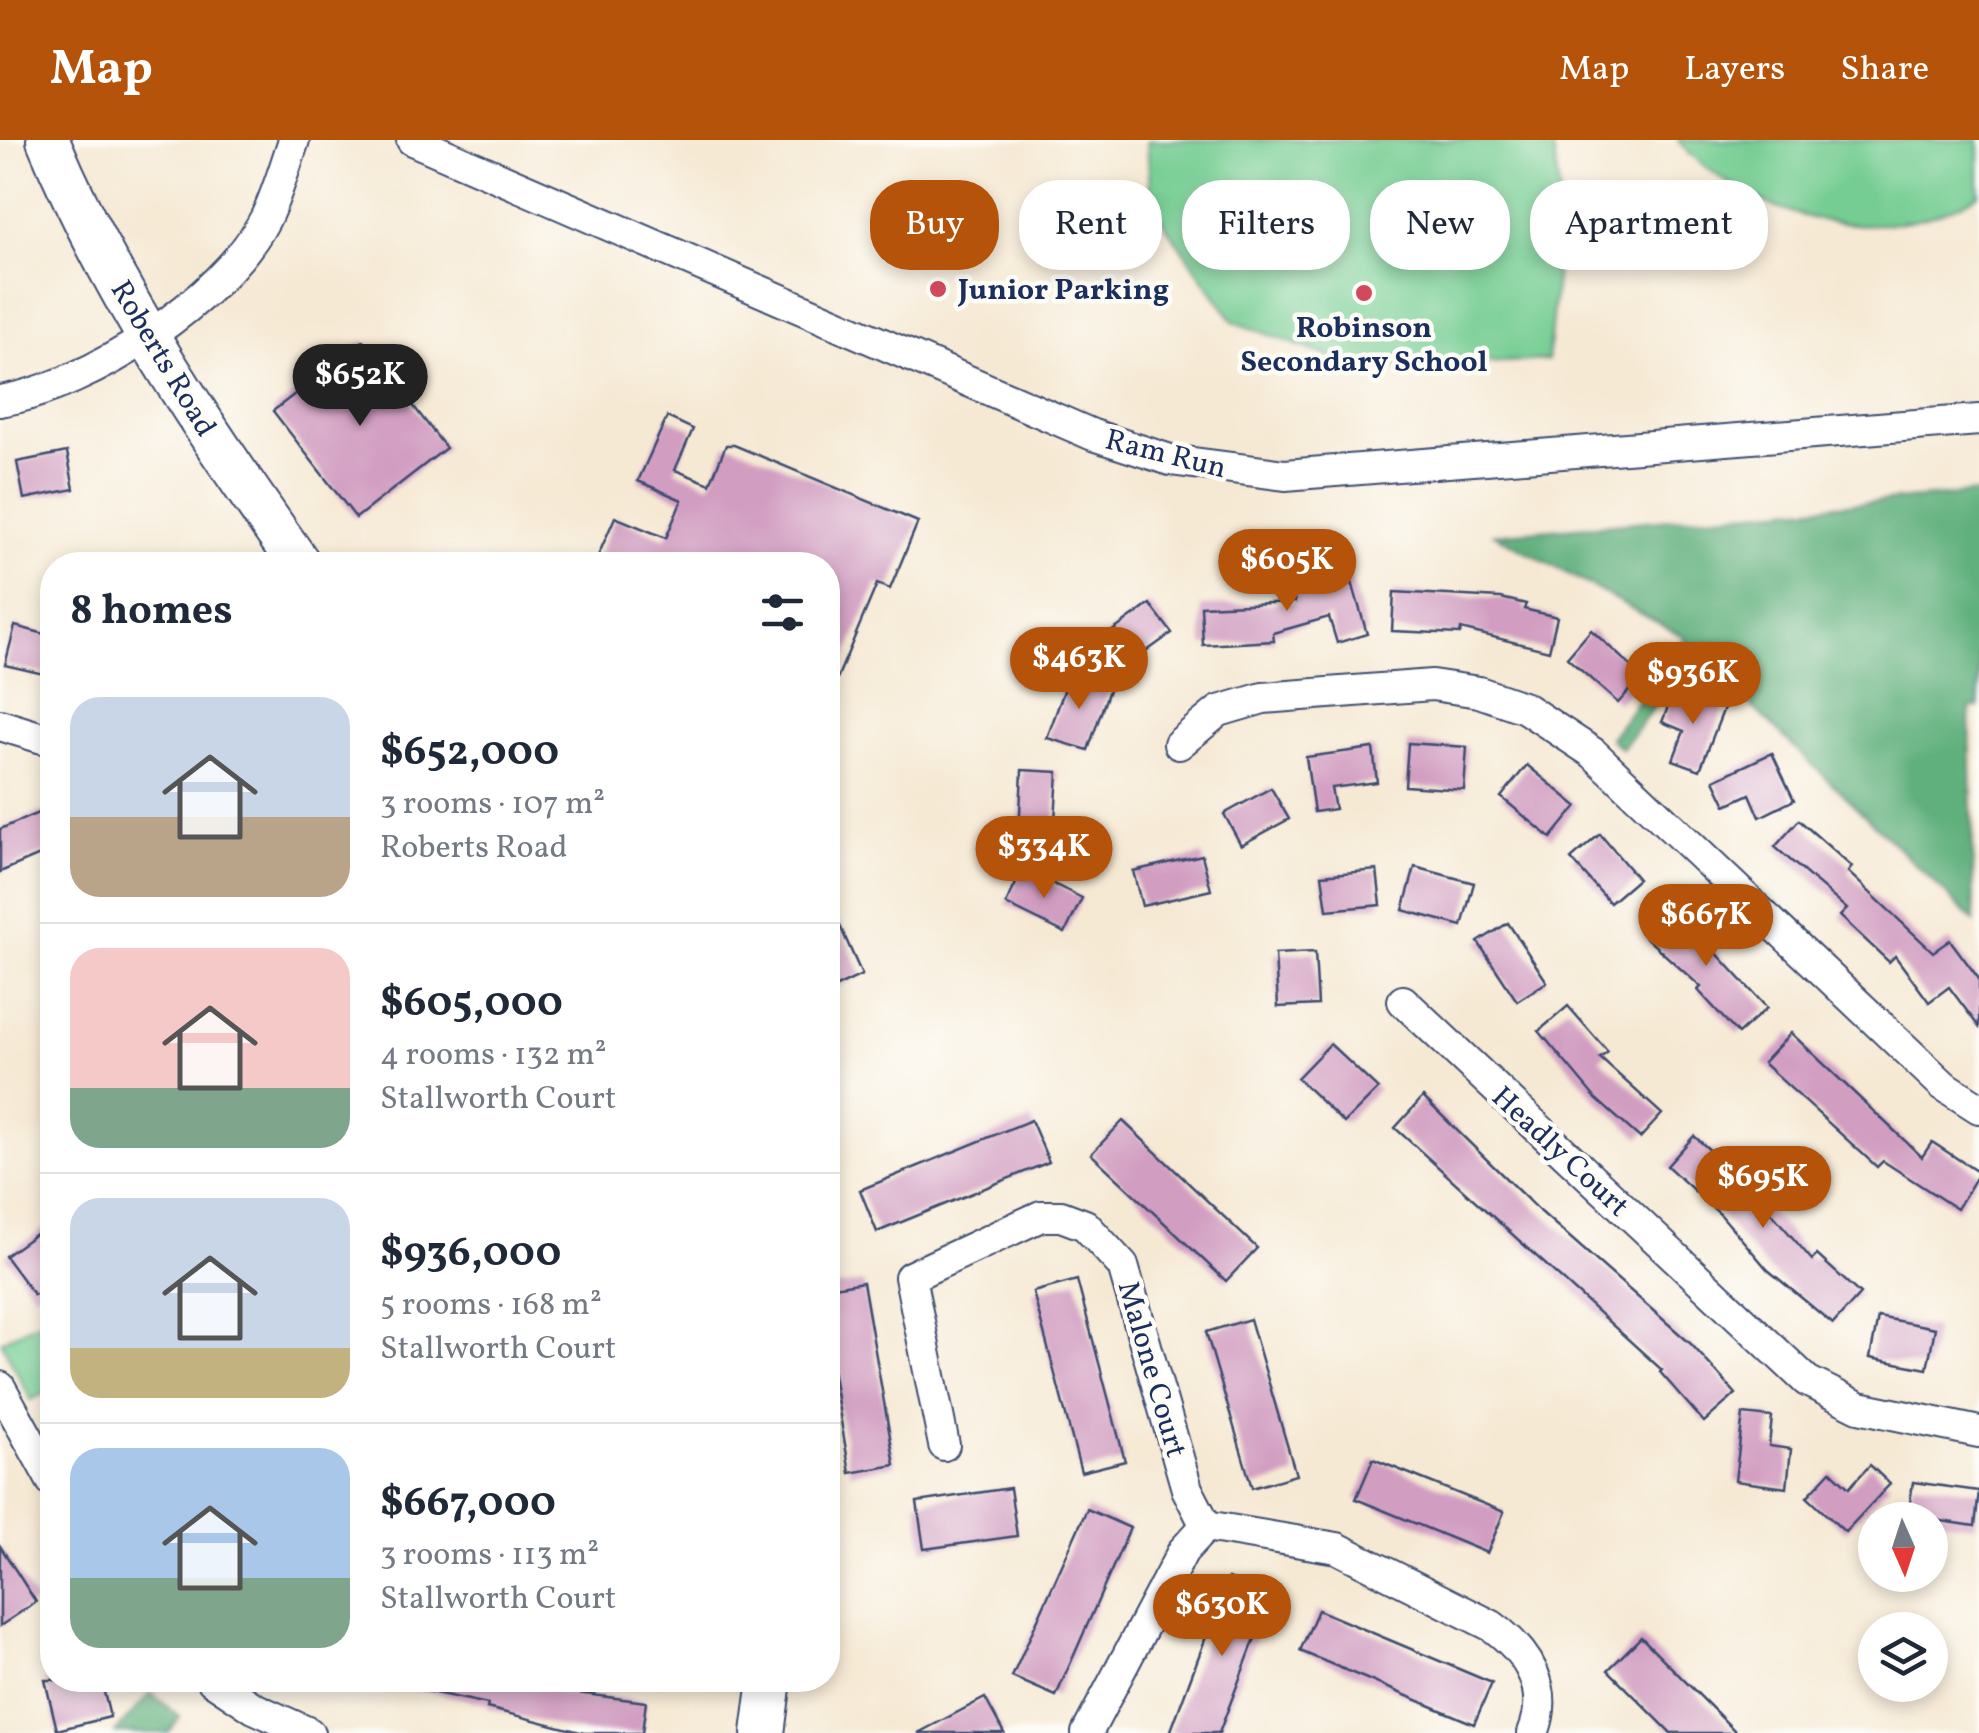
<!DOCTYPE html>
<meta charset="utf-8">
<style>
body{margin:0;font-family:Vollkorn,serif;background:#f2f2f3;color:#1f2937;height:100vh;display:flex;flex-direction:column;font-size:38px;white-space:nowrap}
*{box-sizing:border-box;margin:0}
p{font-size:32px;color:#747a83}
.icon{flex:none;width:55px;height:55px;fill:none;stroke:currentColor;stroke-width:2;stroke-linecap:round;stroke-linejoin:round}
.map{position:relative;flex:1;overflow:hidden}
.side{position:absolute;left:40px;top:412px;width:800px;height:1140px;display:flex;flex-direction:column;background:#fff;border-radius:40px;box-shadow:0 5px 15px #0003}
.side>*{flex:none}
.top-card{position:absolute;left:870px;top:40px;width:950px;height:90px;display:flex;gap:20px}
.needle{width:65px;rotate:177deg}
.controls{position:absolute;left:1858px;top:1362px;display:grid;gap:20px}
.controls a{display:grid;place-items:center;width:90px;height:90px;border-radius:50%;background:#fff;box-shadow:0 5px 15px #0003;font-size:50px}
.price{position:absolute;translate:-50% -85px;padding:0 22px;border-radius:35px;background:#b45309;color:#fff;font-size:32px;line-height:65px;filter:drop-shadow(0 2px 5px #0008)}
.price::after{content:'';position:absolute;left:50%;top:60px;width:30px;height:22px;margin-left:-15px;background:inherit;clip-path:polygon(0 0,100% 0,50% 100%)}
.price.current{background:#222;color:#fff}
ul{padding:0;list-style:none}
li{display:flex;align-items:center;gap:30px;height:250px;padding:0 30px}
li+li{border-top:2px solid #e0e1e3}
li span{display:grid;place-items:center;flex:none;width:280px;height:200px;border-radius:30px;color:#555}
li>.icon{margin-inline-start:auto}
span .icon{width:120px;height:120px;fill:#fffc;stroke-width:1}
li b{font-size:42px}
h2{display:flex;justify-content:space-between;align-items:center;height:120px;padding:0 30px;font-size:42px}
.chip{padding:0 35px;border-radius:40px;background:#fff;box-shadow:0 5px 15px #0003;font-size:35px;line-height:90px}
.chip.current{background:#b45309;color:#fff}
header{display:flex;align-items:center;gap:60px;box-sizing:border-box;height:140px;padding:0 50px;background:#b45309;color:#fff}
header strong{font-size:48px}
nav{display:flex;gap:55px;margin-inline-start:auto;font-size:35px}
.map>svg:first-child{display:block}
</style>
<header>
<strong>Map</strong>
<nav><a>Map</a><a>Layers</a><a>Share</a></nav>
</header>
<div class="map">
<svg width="1979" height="1593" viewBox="0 0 1979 1593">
<rect width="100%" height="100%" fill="#fdfcf7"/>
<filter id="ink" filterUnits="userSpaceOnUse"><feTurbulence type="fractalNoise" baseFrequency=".01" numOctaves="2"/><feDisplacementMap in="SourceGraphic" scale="20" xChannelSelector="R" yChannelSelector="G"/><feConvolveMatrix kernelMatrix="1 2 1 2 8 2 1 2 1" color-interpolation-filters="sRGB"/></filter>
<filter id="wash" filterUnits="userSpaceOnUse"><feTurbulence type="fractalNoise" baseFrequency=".0048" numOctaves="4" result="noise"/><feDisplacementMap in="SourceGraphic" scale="40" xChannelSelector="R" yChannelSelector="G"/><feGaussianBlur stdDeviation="2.25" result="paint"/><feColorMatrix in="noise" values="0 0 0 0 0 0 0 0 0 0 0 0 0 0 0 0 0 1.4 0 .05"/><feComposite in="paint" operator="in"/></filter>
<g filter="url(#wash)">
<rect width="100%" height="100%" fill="#f6e9d4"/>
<g fill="#76cd93" stroke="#487e78" stroke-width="2.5">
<polygon points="1147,0 1552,0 1562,73 1548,220 1361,228 1234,182 1151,65"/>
<path d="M1677,0h302v54c-96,60 -230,26 -302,-54z"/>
<polygon points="52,1175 52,1249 31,1260 1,1201"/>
</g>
<g fill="#60b07d" stroke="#3e706e" stroke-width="2.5">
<polygon points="1979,353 1979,567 1970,568 1974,781 1696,512 1622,609 1610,598 1686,498 1494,394"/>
<polygon points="151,1553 180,1577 168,1593 115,1593"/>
</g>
<g id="blocks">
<g fill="#d19dc1">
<polygon points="363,201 446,308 356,378 273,271"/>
<polygon points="667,277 693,289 675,330 710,344 726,305 734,305 918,382 890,449 877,444 828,560 828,425 594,425 615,377 666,398 682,360 638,341"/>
<polygon points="67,312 74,349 24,359 17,322"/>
<polygon points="1349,432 1367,494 1337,503 1329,477 1273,493 1274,501 1203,505 1201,466 1295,462 1291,449"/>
<polygon points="1394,452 1501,458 1526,464 1524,469 1557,477 1549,511 1461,489 1460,494 1392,491"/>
<polygon points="1150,464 1172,493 1126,526 1104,497"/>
<polygon points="15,486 52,496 52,536 5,525"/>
<polygon points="1591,490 1642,536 1618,563 1567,518"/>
<polygon points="1070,534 1110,547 1088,610 1047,598"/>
<polygon points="1675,549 1724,568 1700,630 1673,620 1684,591 1662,582"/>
<polygon points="1408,603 1467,607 1464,650 1405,646"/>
<polygon points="1373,608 1377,642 1331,648 1335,669 1314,672 1306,617"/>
<polygon points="1772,613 1794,660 1760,677 1750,654 1726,665 1714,640"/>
<polygon points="1527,625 1577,666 1551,698 1501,657"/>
<polygon points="1022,630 1058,632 1054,697 1019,695"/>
<polygon points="1271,648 1289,679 1241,705 1224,674"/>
<polygon points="43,671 52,694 52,710 0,732 0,689"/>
<polygon points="1799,680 1852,727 1848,732 1933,812 1950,800 1979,839 1979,887 1949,847 1929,862 1895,816 1889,822 1840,776 1847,769 1775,707"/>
<polygon points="1600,694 1638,739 1610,763 1571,719"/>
<polygon points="1202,715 1211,750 1142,766 1133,731"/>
<polygon points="1415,727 1474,743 1462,786 1403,770"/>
<polygon points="1023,729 1082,758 1065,793 1006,764"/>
<polygon points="1377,730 1381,765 1327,770 1322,735"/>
<polygon points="828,759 862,835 828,851"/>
<polygon points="1671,766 1715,805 1712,808 1767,868 1738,894 1698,850 1701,847 1644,796"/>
<polygon points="1508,783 1547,842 1517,861 1478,802"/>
<polygon points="1315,812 1318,865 1278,867 1275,814"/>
<polygon points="1568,866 1608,912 1600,918 1662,974 1640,998 1596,959 1539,891"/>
<polygon points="1791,893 1922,1017 1932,1002 1979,1033 1957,1069 1883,1021 1877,1027 1763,923"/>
<polygon points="1330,904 1378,949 1344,983 1297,938"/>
<polygon points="1423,957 1532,1064 1691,1204 1736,1254 1704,1282 1660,1232 1662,1230 1395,988"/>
<polygon points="1031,980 1049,1022 877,1092 860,1050"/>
<polygon points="1123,981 1257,1108 1226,1141 1091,1014"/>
<polygon points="1694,996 1742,1039 1812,1120 1817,1115 1860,1154 1833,1184 1768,1130 1721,1075 1667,1026"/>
<polygon points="44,1088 52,1099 52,1142 34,1155 5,1116"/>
<polygon points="1077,1140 1125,1321 1081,1332 1033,1152"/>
<polygon points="863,1142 895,1325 850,1333 828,1206 828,1148"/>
<polygon points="1878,1177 1935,1188 1927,1229 1870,1218"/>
<polygon points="1250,1179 1296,1335 1252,1348 1206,1192"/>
<polygon points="1743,1274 1772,1277 1769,1306 1791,1309 1787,1348 1735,1341"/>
<polygon points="1373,1319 1504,1372 1487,1413 1356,1359"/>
<polygon points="1870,1325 1890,1344 1845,1392 1807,1357 1831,1331 1849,1348"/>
<polygon points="1913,1342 1979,1351 1975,1386 1908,1376"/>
<polygon points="1010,1348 1017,1396 924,1409 917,1362"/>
<polygon points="1087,1369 1130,1388 1056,1556 1012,1537"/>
<polygon points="0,1406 36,1462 0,1486"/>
<polygon points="1228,1438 1272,1454 1219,1593 1170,1593"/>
<polygon points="1318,1470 1492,1543 1474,1584 1300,1511"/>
<polygon points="1641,1497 1737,1593 1671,1593 1608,1530"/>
<polygon points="45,1540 73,1540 74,1546 101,1540 110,1577 57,1590"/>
<polygon points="417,1540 534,1540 555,1545 554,1550 646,1562 642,1593 584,1593 487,1568 488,1564 416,1549"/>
<polygon points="985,1558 1004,1593 918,1593"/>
</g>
</g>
</g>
<g filter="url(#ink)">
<use href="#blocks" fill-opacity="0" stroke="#3c4b70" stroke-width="2.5"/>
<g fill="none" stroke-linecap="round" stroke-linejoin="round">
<g stroke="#3c4b70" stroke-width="34">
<g id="minor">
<polyline points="412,0 1093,295 1170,320 1285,335 1979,280"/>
<path d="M0,261c89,-14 223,-101 265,-182 12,-24 20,-53 29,-79"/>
<polyline points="0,585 52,601"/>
<polyline points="1179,604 1219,571 1263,558 1432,545 1479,552 1525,568 1593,613 1943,945 1979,968"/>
<polyline points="1403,861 1807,1241 1859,1267 1979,1292"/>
<polyline points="0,1247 52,1341"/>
<polyline points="944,1305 910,1137 1041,1076 1061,1076 1085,1085 1123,1126 1187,1349 1206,1386"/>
<polyline points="212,1540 254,1568 309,1593"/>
<path d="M1087,1593l96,-182 23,-25 131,22 155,78c36,26 59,63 41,107"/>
</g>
</g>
<g stroke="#3c4b70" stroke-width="46">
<g id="secondary">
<path d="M48,0c63,152 157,291 252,425"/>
<polyline points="763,1593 770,1540"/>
</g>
</g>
<use href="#minor" stroke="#fff" stroke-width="30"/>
<use href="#secondary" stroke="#fff" stroke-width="42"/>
</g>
</g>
<g fill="#d1495b" stroke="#fdfcf7" stroke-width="4">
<circle cx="938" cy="149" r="10"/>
<circle cx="1364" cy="153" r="10"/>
</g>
<g text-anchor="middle" stroke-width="9" stroke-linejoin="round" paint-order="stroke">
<g font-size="30" font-weight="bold" fill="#1b2f5e" stroke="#fdfcf7" text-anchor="start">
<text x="958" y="159">Junior Parking</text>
<text x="1364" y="197" text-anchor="middle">Robinson<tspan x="1364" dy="34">Secondary School</tspan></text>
</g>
<g font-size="30" fill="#1b2f5e" stroke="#fdfcf7">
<text transform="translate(164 218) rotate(59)" y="10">Roberts Road</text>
<text transform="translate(1166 313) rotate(14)" y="10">Ram Run</text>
<text transform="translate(1561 1011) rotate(43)" y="10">Headly Court</text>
<text transform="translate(1153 1229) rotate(74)" y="10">Malone Court</text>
</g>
</g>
</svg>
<div class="controls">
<a><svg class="needle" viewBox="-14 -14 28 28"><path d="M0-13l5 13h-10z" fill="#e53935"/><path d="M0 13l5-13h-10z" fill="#747a83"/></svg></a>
<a><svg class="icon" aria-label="layers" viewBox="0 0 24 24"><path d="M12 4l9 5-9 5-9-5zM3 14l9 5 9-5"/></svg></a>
</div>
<b class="price current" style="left:360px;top:289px">$652K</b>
<b class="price" style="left:1287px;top:474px">$605K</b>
<b class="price" style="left:1079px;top:572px">$463K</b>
<b class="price" style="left:1693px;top:587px">$936K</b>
<b class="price" style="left:1044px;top:761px">$334K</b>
<b class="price" style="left:1706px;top:829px">$667K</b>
<b class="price" style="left:1763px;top:1091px">$695K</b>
<b class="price" style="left:1222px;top:1519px">$630K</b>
<div class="top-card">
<a class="chip current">Buy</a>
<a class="chip">Rent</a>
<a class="chip">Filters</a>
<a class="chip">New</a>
<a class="chip">Apartment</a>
</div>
<section class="side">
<h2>8 homes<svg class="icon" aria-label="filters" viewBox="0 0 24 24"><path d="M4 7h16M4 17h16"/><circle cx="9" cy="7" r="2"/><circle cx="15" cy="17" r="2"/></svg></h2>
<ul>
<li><span style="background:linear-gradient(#c9d6e8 60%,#b9a48a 0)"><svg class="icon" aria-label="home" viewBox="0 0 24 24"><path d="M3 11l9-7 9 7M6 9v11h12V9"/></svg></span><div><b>$652,000</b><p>3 rooms · 107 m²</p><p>Roberts Road</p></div></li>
<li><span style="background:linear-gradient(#f6c9c9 70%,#7fa58c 0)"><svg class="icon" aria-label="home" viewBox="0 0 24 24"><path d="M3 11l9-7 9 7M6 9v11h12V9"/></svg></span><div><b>$605,000</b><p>4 rooms · 132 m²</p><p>Stallworth Court</p></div></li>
<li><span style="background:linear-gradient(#c9d6e8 75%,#c2b280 0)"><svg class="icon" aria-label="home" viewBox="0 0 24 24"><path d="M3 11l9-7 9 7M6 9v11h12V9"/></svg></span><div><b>$936,000</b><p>5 rooms · 168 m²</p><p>Stallworth Court</p></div></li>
<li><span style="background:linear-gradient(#a9c7e8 65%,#7fa58c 0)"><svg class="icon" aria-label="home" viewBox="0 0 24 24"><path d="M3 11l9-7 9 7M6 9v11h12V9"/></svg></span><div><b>$667,000</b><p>3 rooms · 113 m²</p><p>Stallworth Court</p></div></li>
</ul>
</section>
</div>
